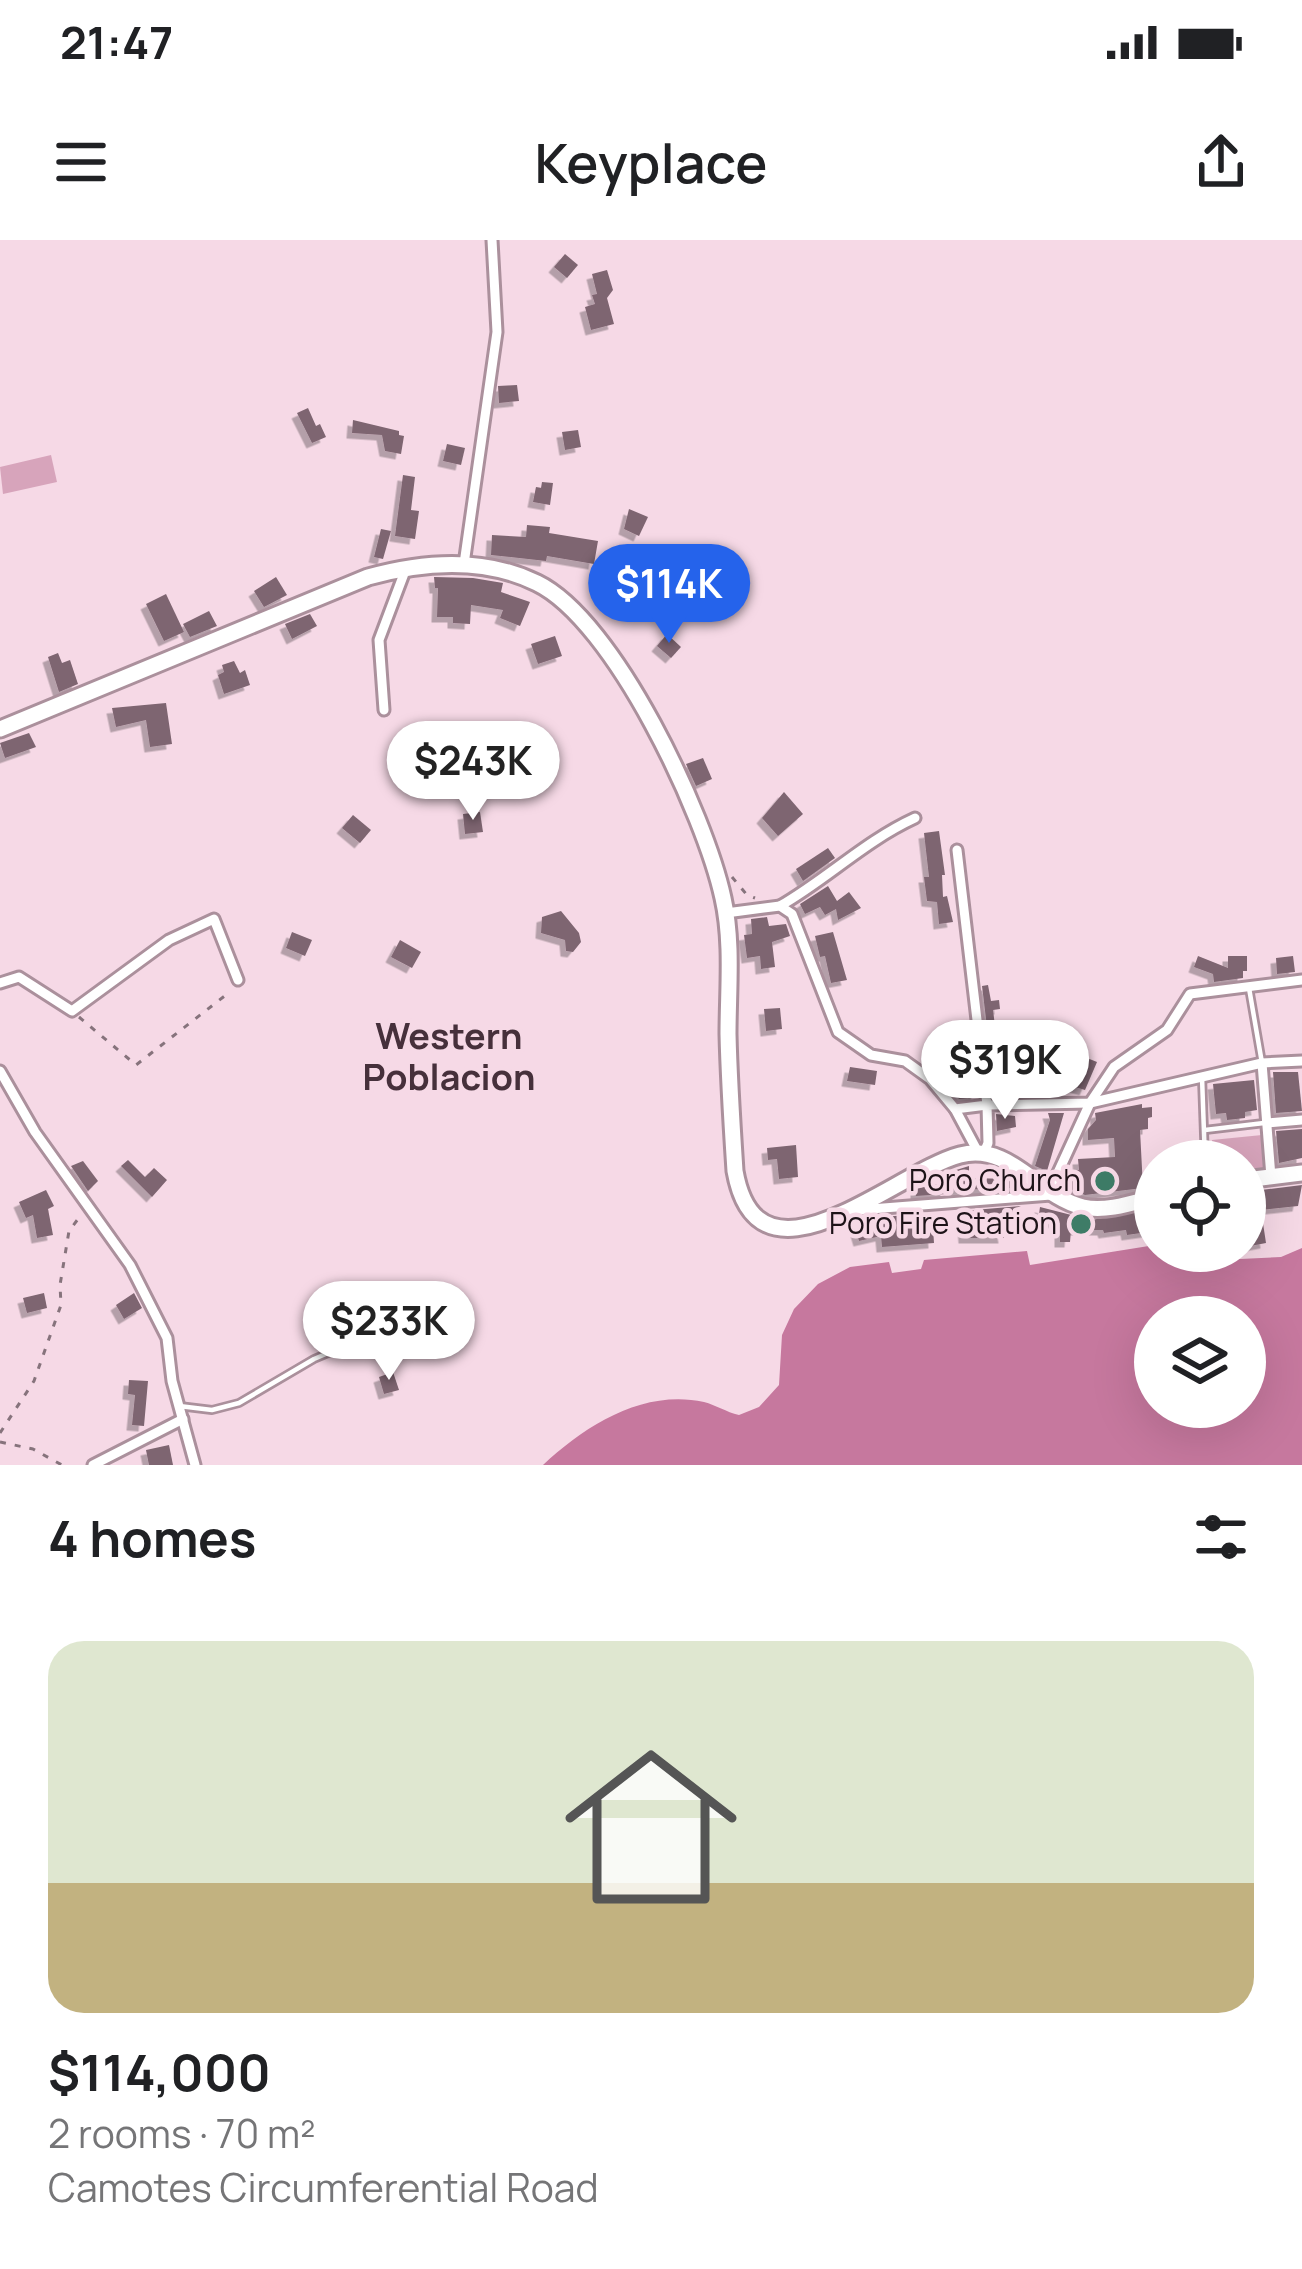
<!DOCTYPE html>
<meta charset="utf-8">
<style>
body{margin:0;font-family:Manrope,sans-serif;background:#f2f2f2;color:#202124;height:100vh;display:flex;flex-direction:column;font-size:45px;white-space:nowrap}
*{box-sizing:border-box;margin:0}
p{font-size:39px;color:#757577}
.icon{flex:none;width:66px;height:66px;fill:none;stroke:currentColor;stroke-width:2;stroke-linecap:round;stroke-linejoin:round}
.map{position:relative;height:1225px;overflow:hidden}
.panel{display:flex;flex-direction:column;background:#fff;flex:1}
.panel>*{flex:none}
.fabs{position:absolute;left:1134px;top:900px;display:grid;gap:24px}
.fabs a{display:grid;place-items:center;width:132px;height:132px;border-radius:50%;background:#fff;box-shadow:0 12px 48px #0002;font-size:60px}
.price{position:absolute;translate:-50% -102px;padding:0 27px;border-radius:42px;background:#fff;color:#222;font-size:39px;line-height:78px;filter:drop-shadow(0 3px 6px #0008)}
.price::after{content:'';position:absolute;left:50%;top:72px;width:36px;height:27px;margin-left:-18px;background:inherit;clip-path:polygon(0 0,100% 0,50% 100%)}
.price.selected{background:#2563eb;color:#fff}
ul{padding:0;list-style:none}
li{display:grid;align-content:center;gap:24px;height:636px;padding:0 48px}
li span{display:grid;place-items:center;height:372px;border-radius:36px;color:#555}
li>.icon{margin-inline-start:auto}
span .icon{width:216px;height:216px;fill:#fffc;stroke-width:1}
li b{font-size:51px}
h2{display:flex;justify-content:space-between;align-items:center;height:144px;padding:0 48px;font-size:51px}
.status{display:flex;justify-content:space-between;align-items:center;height:84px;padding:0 60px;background:#fff;direction:ltr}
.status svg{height:33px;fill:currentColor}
header{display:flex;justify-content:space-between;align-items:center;height:156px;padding:0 48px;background:#fff;font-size:54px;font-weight:600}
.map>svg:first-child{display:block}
</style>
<div class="status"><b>21:47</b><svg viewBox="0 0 49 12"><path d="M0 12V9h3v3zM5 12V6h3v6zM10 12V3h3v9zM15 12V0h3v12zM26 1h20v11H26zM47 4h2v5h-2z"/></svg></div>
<header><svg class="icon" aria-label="menu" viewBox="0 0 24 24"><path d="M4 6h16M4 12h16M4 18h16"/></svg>Keyplace<svg class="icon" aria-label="share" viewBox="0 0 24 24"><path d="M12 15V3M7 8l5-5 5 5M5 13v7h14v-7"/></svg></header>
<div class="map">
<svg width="1302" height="1225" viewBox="0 0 1302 1225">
<defs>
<filter id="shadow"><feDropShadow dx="-5.5" dy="5.5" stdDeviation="0" flood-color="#0004"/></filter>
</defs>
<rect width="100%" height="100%" fill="#f6d9e6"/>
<g fill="#d7a4bb">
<polygon points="51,215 57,242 3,254 0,227"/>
<polygon points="1262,895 1265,932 1245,934 1245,921 1214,921 1212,900"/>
</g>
<path fill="#c6789e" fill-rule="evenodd" d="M1155,1005v6h16l5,11 105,-5 21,-9v217h-759c43,-40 100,-76 161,-63 12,3 22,10 35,13l20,-8 20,-22 3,-50 12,-26 24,-25 32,-17 39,-5 3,11 29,-4 3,-9 103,-9 3,14zM1155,1077h90v90h-90z"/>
<g fill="#7e6571" filter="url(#shadow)">
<polygon points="565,14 578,25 567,38 554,27"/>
<polygon points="607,30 613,50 607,58 614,84 591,90 585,67 595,64 592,55 597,54 592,34"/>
<polygon points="517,145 519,161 499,163 498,146"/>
<polygon points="308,168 316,186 320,184 326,197 312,203 297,173"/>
<polygon points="353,180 399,191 399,195 404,196 401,214 385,211 382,195 352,193"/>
<polygon points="578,190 581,207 565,210 562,192"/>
<polygon points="447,204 465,208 461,225 443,221"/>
<polygon points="403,235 415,237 411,270 419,271 415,299 395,296"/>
<polygon points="542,242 553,243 550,265 533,262 536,247 541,248"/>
<polygon points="629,269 648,277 639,296 624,289"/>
<polygon points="527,285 550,287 549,293 598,301 594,324 547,316 546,321 491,315 492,295 526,297"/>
<polygon points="381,289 391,291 383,319 374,317"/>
<polygon points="276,337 287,355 264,367 254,351"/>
<polygon points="434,337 473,338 503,343 501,352 530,362 520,386 500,378 503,370 471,365 470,384 453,383 453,377 437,377 438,348 435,348"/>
<polygon points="166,354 184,392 164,401 146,364"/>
<polygon points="209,371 217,386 190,397 183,384"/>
<polygon points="310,374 317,386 292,399 285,384"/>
<polygon points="667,394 681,407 671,418 657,406"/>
<polygon points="555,396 562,416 538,424 531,404"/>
<polygon points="58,413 62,423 70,420 78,444 59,452 48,417"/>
<polygon points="234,421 240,433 245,430 250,445 224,454 218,435 224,432 222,425"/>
<polygon points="166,463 172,504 150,507 146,480 116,487 112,468"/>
<polygon points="29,493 36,507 5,518 0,503"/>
<polygon points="703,518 712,539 696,546 686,524"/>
<polygon points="784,552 803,574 778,596 762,578"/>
<polygon points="480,572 483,592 465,594 463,574"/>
<polygon points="353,575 371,590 360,603 342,588"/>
<polygon points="939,591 945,635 942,635 943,657 947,656 953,682 939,684 937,662 927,661 924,637 929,637 924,593"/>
<polygon points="828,608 835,618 803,641 796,629"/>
<polygon points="828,646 837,661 849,652 861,668 838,680 836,669 825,675 820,667 805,674 800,664"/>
<polygon points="561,671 579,693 581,702 573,712 566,711 565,700 541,693 542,677"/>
<polygon points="767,677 769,686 786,684 790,696 772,702 775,727 761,729 760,716 747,718 744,695 752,694 751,679"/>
<polygon points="292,692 312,700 305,716 286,708"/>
<polygon points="833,692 847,740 831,743 825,716 820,717 815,696"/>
<polygon points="400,700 421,712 412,728 391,717"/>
<polygon points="1198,716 1228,728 1228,716 1247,716 1247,731 1243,731 1243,738 1214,742 1213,734 1194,727"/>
<polygon points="1293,716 1295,732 1277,734 1276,718"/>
<polygon points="988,745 991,761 999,760 1000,769 993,770 995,786 987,787 982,746"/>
<polygon points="780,768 782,789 766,791 764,769"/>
<polygon points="1011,792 1020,821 1044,821 1045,848 1014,850 1014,855 995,856 988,795"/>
<polygon points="970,797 977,857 959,859 924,822 950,801"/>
<polygon points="1087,818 1097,822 1085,850 1065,844 1075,819 1085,823"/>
<polygon points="850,827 877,831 875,845 847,841"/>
<polygon points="1273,832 1298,832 1302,871 1276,873"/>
<polygon points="1254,840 1257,870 1245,872 1245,878 1227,880 1226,873 1216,874 1213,844"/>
<polygon points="1142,864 1142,868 1152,867 1152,877 1148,878 1148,889 1140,890 1143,948 1085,955 1068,948 1067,935 1069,930 1079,930 1078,919 1115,917 1114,898 1088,900 1088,889 1096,880 1095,873"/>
<polygon points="1048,873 1064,873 1047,931 1035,926 1050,880"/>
<polygon points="996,874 1015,876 1016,887 997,891"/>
<polygon points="1302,889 1302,918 1279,923 1276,891"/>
<polygon points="796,905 798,937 779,939 777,919 768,920 767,908"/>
<polygon points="128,920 145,937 154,928 167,940 152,957 121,926"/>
<polygon points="83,921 98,941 88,951 71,926"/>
<polygon points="969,926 969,938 1012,939 1021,948 955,950 953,931"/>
<polygon points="945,942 946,954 916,956 916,949"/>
<polygon points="1302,945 1298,966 1261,970 1266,1003 1245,1007 1245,952"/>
<polygon points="46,950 54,966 48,969 53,995 37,998 33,975 26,978 19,962"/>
<polygon points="1021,966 1013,969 1013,986 1002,986 1004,998 964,998 962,971"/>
<polygon points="1040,967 1091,980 1155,969 1155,991 1127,995 1126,990 1104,993 1103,990 1071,990 1070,1002 1060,1002 1060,983 1038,981"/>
<polygon points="932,973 934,1003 882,1007 881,996 859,1001 856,991 880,985 882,977"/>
<polygon points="44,1053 47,1068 27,1073 23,1058"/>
<polygon points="134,1053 142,1068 124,1079 116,1065"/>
<polygon points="393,1132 399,1150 384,1154 379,1137"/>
<polygon points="129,1140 148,1141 144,1186 132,1185 135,1155 128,1154"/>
<polygon points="169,1205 173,1225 149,1225 146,1210"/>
</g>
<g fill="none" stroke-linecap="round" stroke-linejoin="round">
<g stroke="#ab909c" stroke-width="10">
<g id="service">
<polyline points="1249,748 1262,823"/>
<polyline points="1202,837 1205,921"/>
<polyline points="1205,890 1264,883"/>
<polyline points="179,1166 212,1170 239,1163 314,1119 387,1088"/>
</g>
</g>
<g stroke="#ab909c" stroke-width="15">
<g id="minor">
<polyline points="464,324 497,92 492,0"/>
<polyline points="384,470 379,400 405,331"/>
<path d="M780,666c47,-27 85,-65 135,-88"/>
<polyline points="726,673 780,666 792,674 838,792 871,815 905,821 930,839 955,869 987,865 957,610"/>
<polyline points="0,743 19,737 72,771 169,700 214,679 238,740"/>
<polyline points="1262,823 1271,937"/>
<polyline points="0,831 35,892 130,1025 167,1098 172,1141 195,1225"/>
<polyline points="955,869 978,912"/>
<polyline points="1267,883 1302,880"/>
<polyline points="984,913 988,903 987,865 1090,863 1262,823 1302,821"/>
<polyline points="1050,950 1090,863 1114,827 1167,790 1190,754 1302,740"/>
<polyline points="858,970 1051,955"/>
<polyline points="93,1225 183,1179"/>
</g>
</g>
<g stroke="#ab909c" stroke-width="21">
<g id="primary">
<path d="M0,489l368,-152c54,-15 116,-20 169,6 78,38 168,232 186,315 10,44 5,92 5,136 1,46 4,91 7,137 23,130 160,1 225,-16 51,-13 77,41 123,52 23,5 49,-4 72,-10"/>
<polyline points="1245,940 1302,933"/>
</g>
</g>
<g stroke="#86737c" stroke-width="3" stroke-dasharray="6 9" stroke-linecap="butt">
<polyline points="732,637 747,655 755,658"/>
<polyline points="79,777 136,825 231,751"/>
<polyline points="0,1193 34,1141 61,1065 60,1045 69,991 81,975"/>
<polyline points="0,1202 33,1209 62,1225"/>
</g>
<use href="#service" stroke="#fff" stroke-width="4.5"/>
<use href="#minor" stroke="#fff" stroke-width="9"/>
<use href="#primary" stroke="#fff" stroke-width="15"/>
</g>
<g fill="#3e7c67" stroke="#f6d9e6" stroke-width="4.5">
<circle cx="1105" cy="941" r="12"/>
<circle cx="1081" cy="984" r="12"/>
</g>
<g text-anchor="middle" stroke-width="9" stroke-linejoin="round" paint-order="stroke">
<g font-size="30" fill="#1d1318" stroke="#f6d9e6" text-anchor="end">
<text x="1081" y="951">Poro Church</text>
<text x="1057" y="994">Poro Fire Station</text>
</g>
<g font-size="36" font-weight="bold" fill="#46303b" stroke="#f6d9e6">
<text x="449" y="809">Western<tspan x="449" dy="41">Poblacion</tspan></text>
</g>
</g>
</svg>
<div class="fabs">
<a><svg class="icon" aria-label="locate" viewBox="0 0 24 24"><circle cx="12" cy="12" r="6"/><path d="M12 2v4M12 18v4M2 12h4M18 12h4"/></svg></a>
<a><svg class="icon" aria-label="layers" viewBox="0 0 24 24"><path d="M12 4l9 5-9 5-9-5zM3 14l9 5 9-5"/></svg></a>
</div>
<b class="price selected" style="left:669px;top:406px">$114K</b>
<b class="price" style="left:473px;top:583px">$243K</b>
<b class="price" style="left:1005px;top:882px">$319K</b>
<b class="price" style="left:389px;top:1143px">$233K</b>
</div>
<section class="panel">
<h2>4 homes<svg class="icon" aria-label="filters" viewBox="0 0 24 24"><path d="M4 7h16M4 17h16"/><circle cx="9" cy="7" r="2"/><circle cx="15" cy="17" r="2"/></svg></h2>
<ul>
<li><span style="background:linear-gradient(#dfe7d0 65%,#c2b280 0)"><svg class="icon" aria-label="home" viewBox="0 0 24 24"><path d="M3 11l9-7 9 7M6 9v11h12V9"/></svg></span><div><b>$114,000</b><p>2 rooms · 70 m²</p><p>Camotes Circumferential Road</p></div></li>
</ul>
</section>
